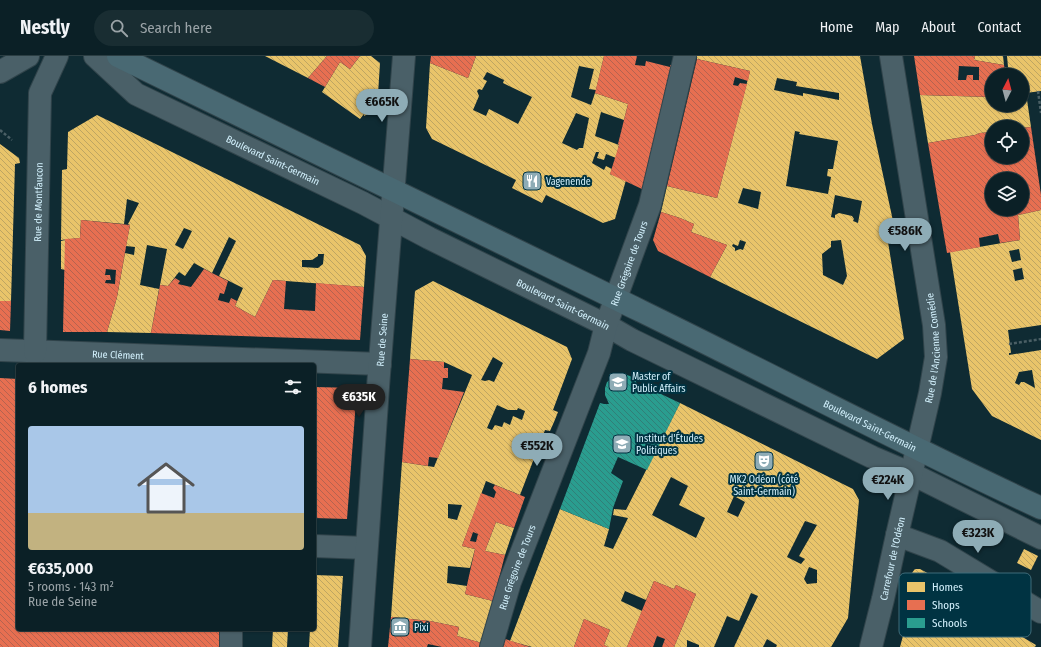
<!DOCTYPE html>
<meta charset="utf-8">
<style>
body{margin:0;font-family:"Fira Sans Condensed",sans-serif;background:#192d32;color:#f1f3f6;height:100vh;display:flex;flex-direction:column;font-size:15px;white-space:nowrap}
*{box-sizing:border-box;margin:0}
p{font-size:13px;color:#9aa3a7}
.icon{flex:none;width:22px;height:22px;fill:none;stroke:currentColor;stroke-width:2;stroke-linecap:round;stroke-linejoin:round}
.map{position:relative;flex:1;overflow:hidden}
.details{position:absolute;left:16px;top:307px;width:300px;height:268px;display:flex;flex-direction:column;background:#0b2026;border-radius:4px;box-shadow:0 1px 3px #0004,0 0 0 1px #2b3e43}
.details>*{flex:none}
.needle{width:26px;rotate:6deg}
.buttons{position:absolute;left:985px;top:12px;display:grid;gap:8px}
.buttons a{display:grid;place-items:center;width:44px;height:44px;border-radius:50%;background:#0b2026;box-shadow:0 1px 3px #0004,0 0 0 1px #2b3e43;font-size:20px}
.price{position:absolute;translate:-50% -34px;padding:0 9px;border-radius:14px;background:#8eacb6;color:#111;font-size:13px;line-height:26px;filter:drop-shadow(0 1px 2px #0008)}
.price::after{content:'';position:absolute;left:50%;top:24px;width:12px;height:9px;margin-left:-6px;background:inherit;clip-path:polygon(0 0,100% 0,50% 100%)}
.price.active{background:#222;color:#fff}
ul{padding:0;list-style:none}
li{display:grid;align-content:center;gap:8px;height:212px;padding:0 12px}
li span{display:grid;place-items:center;height:124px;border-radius:4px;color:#555}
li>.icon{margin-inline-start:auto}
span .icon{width:72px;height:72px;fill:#fffc;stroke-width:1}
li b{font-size:17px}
h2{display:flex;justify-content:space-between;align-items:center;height:48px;padding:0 12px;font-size:17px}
header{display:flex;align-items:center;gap:24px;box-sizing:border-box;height:56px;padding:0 20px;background:#0b2026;border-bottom:1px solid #2b3e43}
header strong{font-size:19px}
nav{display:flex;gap:22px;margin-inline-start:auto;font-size:14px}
.search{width:280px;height:36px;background:#192d32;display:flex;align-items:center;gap:10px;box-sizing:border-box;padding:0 14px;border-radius:22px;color:#9aa3a7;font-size:15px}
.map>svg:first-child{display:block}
</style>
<header>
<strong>Nestly</strong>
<div class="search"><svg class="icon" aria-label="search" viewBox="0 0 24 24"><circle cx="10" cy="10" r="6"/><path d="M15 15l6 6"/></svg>Search here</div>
<nav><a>Home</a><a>Map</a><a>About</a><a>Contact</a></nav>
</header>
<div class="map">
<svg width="1041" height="591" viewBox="0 0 1041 591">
<defs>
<pattern id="homes-back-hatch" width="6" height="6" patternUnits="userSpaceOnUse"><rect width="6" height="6" fill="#e9c46a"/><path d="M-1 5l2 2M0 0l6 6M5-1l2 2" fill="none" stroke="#bea562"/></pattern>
<pattern id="shops-back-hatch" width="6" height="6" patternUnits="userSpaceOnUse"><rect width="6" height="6" fill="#e76f51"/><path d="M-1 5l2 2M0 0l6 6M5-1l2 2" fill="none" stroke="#b56350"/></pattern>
<pattern id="schools-back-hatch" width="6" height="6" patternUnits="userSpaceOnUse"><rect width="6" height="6" fill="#2a9d8f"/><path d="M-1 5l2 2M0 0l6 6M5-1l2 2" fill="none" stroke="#317f78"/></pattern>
</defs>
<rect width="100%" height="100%" fill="#0f2b33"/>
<g fill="url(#homes-back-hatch)" fill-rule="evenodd">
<polygon points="265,0 327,0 308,22"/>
<polygon points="360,0 371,0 380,7 377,54 364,60 364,58 360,63 322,36 340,6 350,13"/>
<path d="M476,0h128l-8,34 -7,-1 5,-20 -15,-3 -8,31 20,8 4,-12 33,11 -4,16 -23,-8 -6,24 24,9 -3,13 -10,-4 -2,6 -7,-2 2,-6h-3l-4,11 12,7 2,-4 6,3 -2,5 16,6 -11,39 -12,4 -57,-28 -4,8 -30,-15 4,-8 -84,-41 -6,-11 4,-65 38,15zM487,16l17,8 -1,3 29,14 -14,27 -29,-15 -3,7 -13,-6 6,-14 -2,-5 2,-2 3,1 5,-9 -4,-2zM576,57l13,5 -6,30h-4l-2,2 -15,-7z"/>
<path d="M697,0h163l12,68 26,120 -10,-2 16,97 -27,20 -167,-82 17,-32 -36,-13 3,-8 -14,-6 -19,-6 6,-26 50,12 33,-127 -53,-12zM777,22l20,4 -1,4 43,7v7l-36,-7v3l-29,-6zM795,75l5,1 -1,2 39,7 -5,28h-5l-1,7 4,1 -3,17 -42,-8zM743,132l18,4 -3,17 -20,-6zM835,139l27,6 -4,22 -5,-2 1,-2 -2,-3 -13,-3 -4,2v3l-4,-1zM740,184l6,2 -3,8 -3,-1 -5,2v-3l-3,-2 1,-2 5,2zM841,184l6,36 -4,9 -20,-10 -1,-21 9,-7v-6z"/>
<polygon points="975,0 1003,0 1004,9 974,4"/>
<polygon points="1007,0 1041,0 1041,35 1026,37 1031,71 1022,72 1022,71 992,71 992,76 980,77 975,79 928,87 920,39 992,41 992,49 1022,49 1022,19 1006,19 1005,11 1008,11"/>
<path d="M97,59l263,130 6,11 -2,31 -91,-7 -18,37 -20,-11 8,-18 -24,-12 17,-35 -7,-4 -17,36 -18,-10 -9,13 -6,-4 -11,14 -8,-1 7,-36 -20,-4 -7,40 19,4 -8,44 -44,-1 10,-35 8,-44 9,2 1,-8 -9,-1 4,-21 -2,-1 11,-21 -12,-4 -3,25 -43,-4 -1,18 -19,2 1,-70 5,-1 1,-37zM184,172l8,3 -9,18 -8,-4zM318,198h6l-1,10 -5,4 -16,-1v-7h10l6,-4z"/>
<polygon points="0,88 19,102 20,107 15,108 11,245 0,245"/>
<path d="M1041,154v115l-33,5 3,23h-2v2l32,-5v90l-49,-24 -20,-27 -22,-137 70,-12 -2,-25zM1019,193l2,11 -9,2 -3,-11zM1022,212l2,11 -9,2 -2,-11zM1032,314l3,18 -11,-6h-3l-2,3 -4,-2 4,-11z"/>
<polygon points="65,184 65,214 61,213 61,185"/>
<path d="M433,225l134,66 5,12 -19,51 5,2 -4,10 -4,9 -5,-1 -25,65 -34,-14 -24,65 13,3 -5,19 -22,-2 -1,17 20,3 -2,8 28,7 -11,42 -25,-7 2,-9 -29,-6 -39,-4 11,-155 32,5 38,-92 -28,-13 -34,-3 5,-68zM493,301l10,6 -9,19 -5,-2 -4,1 -4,-1zM497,349l11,5h9l1,-2 7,3 -3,9 -9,-4 -3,9 -6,-3 -2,5 -7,-2 -3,5 -5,-2zM448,448l14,1 -5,15 -9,-2z"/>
<path d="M680,347l173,86 6,11 -11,118 -17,29h-55l1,-2 -10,-6 -4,8h-29l24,-51 -7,-3 -12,28 -12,-5 -13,31h-15v-2l-12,-5v7h-13l22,-53 -20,-9 -2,4 -20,-8 -8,19 -21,-9 -4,10 21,10 -15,36h-19l-4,-2 6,-15 -26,-11 -10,28h-42l-22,-6 50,-132 49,20 -5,17 9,3 15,-31 -15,-3 1,-6 12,1zM671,421l17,9 -9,19 26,13 -9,20 -44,-23zM734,440l11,6 -7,15 -11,-5zM805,465l12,4 -18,31 6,3 -4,5 -14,-7zM809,511l8,3v13l-10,1 -3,-5z"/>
<polygon points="496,466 514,472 505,499 485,495"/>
<polygon points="1024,493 1038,500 1031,514 1017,507"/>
<polygon points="915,513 920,513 944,526 940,533 1036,589 1035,591 900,591 907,565 900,564 911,518"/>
<polygon points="314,519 343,520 338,591 309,591 310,573 314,573"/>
<polygon points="273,573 288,573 287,591 272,591"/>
</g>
<g fill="url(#shops-back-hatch)" fill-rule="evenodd">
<polygon points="327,0 360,0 350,13 340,6 325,31 308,22"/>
<polygon points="431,0 476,0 468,22 430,7"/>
<polygon points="604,0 637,0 635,9 645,10 646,5 670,11 670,9 672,9 642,133 610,118 619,89 618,88 628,48 595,37"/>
<path d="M914,0h61l-1,4 30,5 2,10h-14v22l-72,-2zM959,10l20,1v13h-6v-5h-6l-1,5h-8z"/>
<polygon points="697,3 750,15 748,25 735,21 733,29 738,30 740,27 747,28 717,142 667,130"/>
<path d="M1031,71l10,68v15l-23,5 2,25 -20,3 -2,-9 -19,4 1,9 -33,6 -19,-110 47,-8 5,-2 12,-1v25h30v-29zM992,123h30v30h-30z"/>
<polygon points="661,156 680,162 694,168 691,176 727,189 710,221 658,195 653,184"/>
<path d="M81,164l49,5 -13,72 -10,35h-44l2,-93 15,-1zM106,213l10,1 -1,14 -10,-1 1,-3h5l-1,-5h-5z"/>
<polygon points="204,213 228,225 224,238 220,237 218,244 229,247 231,242 237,245 235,250 255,261 273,224 286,225 284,253 315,255 316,227 364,231 360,284 151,277 160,229 168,230 175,222 180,225 178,228 191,231"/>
<polygon points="0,245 11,245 10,275 0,274"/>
<polygon points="410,303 444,306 444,312 448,312 448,322 443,322 442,333 464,336 438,402 429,401 428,410 402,406"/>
<polygon points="0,322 18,323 18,573 224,573 224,591 0,591"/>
<polygon points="314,331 357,332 347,463 314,462"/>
<path d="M495,429l30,12 -11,31 -18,-6 -11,29 20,4 -12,46 -28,-7 10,-45 -13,-3 19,-53 13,5 2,-6 -3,-4zM473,476l5,2 -2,8 -6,-1z"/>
<polygon points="654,525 674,533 676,529 696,538 674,591 662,591 665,583 657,580 653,591 627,591"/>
<polygon points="391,561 430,565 459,571 457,580 482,587 480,591 442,591 428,588 427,591 388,591"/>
<polygon points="584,563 610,574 604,589 608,591 574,591"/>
<polygon points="502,582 530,591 500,591"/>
</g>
<polygon fill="url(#schools-back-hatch)" points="623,318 630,320 635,324 639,332 641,331 642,329 680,347 647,414 618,401 611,417 623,425 613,452 609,473 560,453 600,347 604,348 609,348 605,339 605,332 607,326 613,321"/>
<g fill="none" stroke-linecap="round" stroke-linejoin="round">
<g stroke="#31444b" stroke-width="24">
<g id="minor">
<path id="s1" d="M95,0l41,38 227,109 66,35 177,87 26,15 240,117 40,17 129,64"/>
<polyline points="0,16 28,0"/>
<path id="s2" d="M0,294l380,14"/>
<path id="s3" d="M35,296l5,-259 17,-37"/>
<polyline points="897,479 940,495 1041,556"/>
<polyline points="314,490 366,492"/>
<polyline points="231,591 231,573"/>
<path id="s4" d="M360,591l18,-260 26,-331"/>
<path id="s5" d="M491,591l19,-65 89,-229 7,-28 44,-120 35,-149"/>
<path id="s6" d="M871,591l12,-48 14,-64 33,-142 6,-36 -2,-32 -43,-269"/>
</g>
</g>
<g stroke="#31444b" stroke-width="24">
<g id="major">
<path id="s7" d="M118,0c174,86 350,170 525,256 133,65 264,134 398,196"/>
</g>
</g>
<g stroke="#4a5f65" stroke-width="2.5" stroke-dasharray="3 2" stroke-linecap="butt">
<polyline points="1038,35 1041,57"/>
<polyline points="0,74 12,84"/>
<polyline points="1009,288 1041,283"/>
</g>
<use href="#minor" stroke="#4a6068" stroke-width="22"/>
<use href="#major" stroke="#496973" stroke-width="22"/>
</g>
<defs>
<g id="restaurant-square" transform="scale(1)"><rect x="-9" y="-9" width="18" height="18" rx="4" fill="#8eacb6" stroke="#003342"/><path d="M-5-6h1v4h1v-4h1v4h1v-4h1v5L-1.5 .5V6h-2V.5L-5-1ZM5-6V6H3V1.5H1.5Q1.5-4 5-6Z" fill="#fff"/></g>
<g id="university-square" transform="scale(1)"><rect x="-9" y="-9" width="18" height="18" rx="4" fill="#8eacb6" stroke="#003342"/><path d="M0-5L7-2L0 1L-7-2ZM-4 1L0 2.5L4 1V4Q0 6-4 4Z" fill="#fff"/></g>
<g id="theatre-square" transform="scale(1)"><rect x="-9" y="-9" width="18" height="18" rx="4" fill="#8eacb6" stroke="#003342"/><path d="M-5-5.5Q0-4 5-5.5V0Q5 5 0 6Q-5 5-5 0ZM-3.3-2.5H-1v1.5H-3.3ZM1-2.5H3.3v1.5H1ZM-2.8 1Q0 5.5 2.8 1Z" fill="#fff"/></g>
<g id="museum-square" transform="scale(1)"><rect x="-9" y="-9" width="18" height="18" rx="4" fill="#8eacb6" stroke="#003342"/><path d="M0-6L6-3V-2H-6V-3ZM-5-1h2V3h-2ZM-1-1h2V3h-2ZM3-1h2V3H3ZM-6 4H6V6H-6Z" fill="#fff"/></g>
</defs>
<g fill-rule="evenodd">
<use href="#restaurant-square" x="532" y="125"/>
<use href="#university-square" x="618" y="326"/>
<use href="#university-square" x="622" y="388"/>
<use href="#theatre-square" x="764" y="405"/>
<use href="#museum-square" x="400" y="571"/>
</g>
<g text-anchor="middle" stroke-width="4" stroke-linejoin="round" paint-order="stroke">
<g font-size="10" fill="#d3f1fd" stroke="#003342">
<text dy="4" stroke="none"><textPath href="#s1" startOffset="208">Boulevard Saint-Germain</textPath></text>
<text dy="4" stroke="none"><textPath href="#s3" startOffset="150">Rue de Montfaucon</textPath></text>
<text dy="4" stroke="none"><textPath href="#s5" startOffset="408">Rue Grégoire de Tours</textPath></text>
<text dy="4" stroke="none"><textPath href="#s1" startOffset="532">Boulevard Saint-Germain</textPath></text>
<text dy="4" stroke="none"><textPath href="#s4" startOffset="308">Rue de Seine</textPath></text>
<text dy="4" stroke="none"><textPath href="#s6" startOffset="306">Rue de l'Ancienne Comédie</textPath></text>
<text dy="4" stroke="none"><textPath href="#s2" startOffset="118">Rue Clément</textPath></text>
<text dy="4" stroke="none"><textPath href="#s7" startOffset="838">Boulevard Saint-Germain</textPath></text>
<text dy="4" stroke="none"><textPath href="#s6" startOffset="91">Carrefour de l'Odéon</textPath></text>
<text dy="4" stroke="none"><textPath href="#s5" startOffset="84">Rue Grégoire de Tours</textPath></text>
</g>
<g font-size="10" fill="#d3f1fd" stroke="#003342" text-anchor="start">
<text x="546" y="129">Vagenende</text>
<text x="632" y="324">Master of<tspan x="632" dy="12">Public Affairs</tspan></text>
<text x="636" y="386">Institut d'Études<tspan x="636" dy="12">Politiques</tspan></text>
<text x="764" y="427" text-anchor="middle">MK2 Odéon (côté<tspan x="764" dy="12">Saint-Germain)</tspan></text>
<text x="414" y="575">Pixi</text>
</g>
</g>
<rect x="899" y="517" width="132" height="64" rx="6" fill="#003342" stroke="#3f6c7a" stroke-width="1"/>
<rect x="907" y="526" width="18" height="10" fill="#e9c46a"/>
<rect x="907" y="544" width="18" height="10" fill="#e76f51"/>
<rect x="907" y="562" width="18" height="10" fill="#2a9d8f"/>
<g font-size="11" fill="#d3f1fd">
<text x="932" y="535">Homes</text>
<text x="932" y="553">Shops</text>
<text x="932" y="571">Schools</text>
</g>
</svg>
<div class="buttons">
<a><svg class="needle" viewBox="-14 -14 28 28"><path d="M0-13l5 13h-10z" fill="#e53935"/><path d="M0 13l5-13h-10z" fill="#9aa3a7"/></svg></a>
<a><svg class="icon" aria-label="locate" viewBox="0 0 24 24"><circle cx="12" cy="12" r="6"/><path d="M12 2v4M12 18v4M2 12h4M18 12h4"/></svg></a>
<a><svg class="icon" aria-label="layers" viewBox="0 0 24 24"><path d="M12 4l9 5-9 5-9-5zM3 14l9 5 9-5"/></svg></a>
</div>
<b class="price" style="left:382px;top:67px">€665K</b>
<b class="price" style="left:905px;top:196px">€586K</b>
<b class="price active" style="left:359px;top:362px">€635K</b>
<b class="price" style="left:537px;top:411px">€552K</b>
<b class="price" style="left:888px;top:445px">€224K</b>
<b class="price" style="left:978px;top:498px">€323K</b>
<section class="details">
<h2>6 homes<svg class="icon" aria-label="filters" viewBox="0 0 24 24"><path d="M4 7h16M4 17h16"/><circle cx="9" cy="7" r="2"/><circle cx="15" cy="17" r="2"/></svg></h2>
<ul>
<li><span style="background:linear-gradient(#a9c7e8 70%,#c2b280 0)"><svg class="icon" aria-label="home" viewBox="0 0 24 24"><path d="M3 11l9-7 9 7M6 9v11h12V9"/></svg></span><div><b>€635,000</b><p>5 rooms · 143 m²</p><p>Rue de Seine</p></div></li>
</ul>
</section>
</div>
